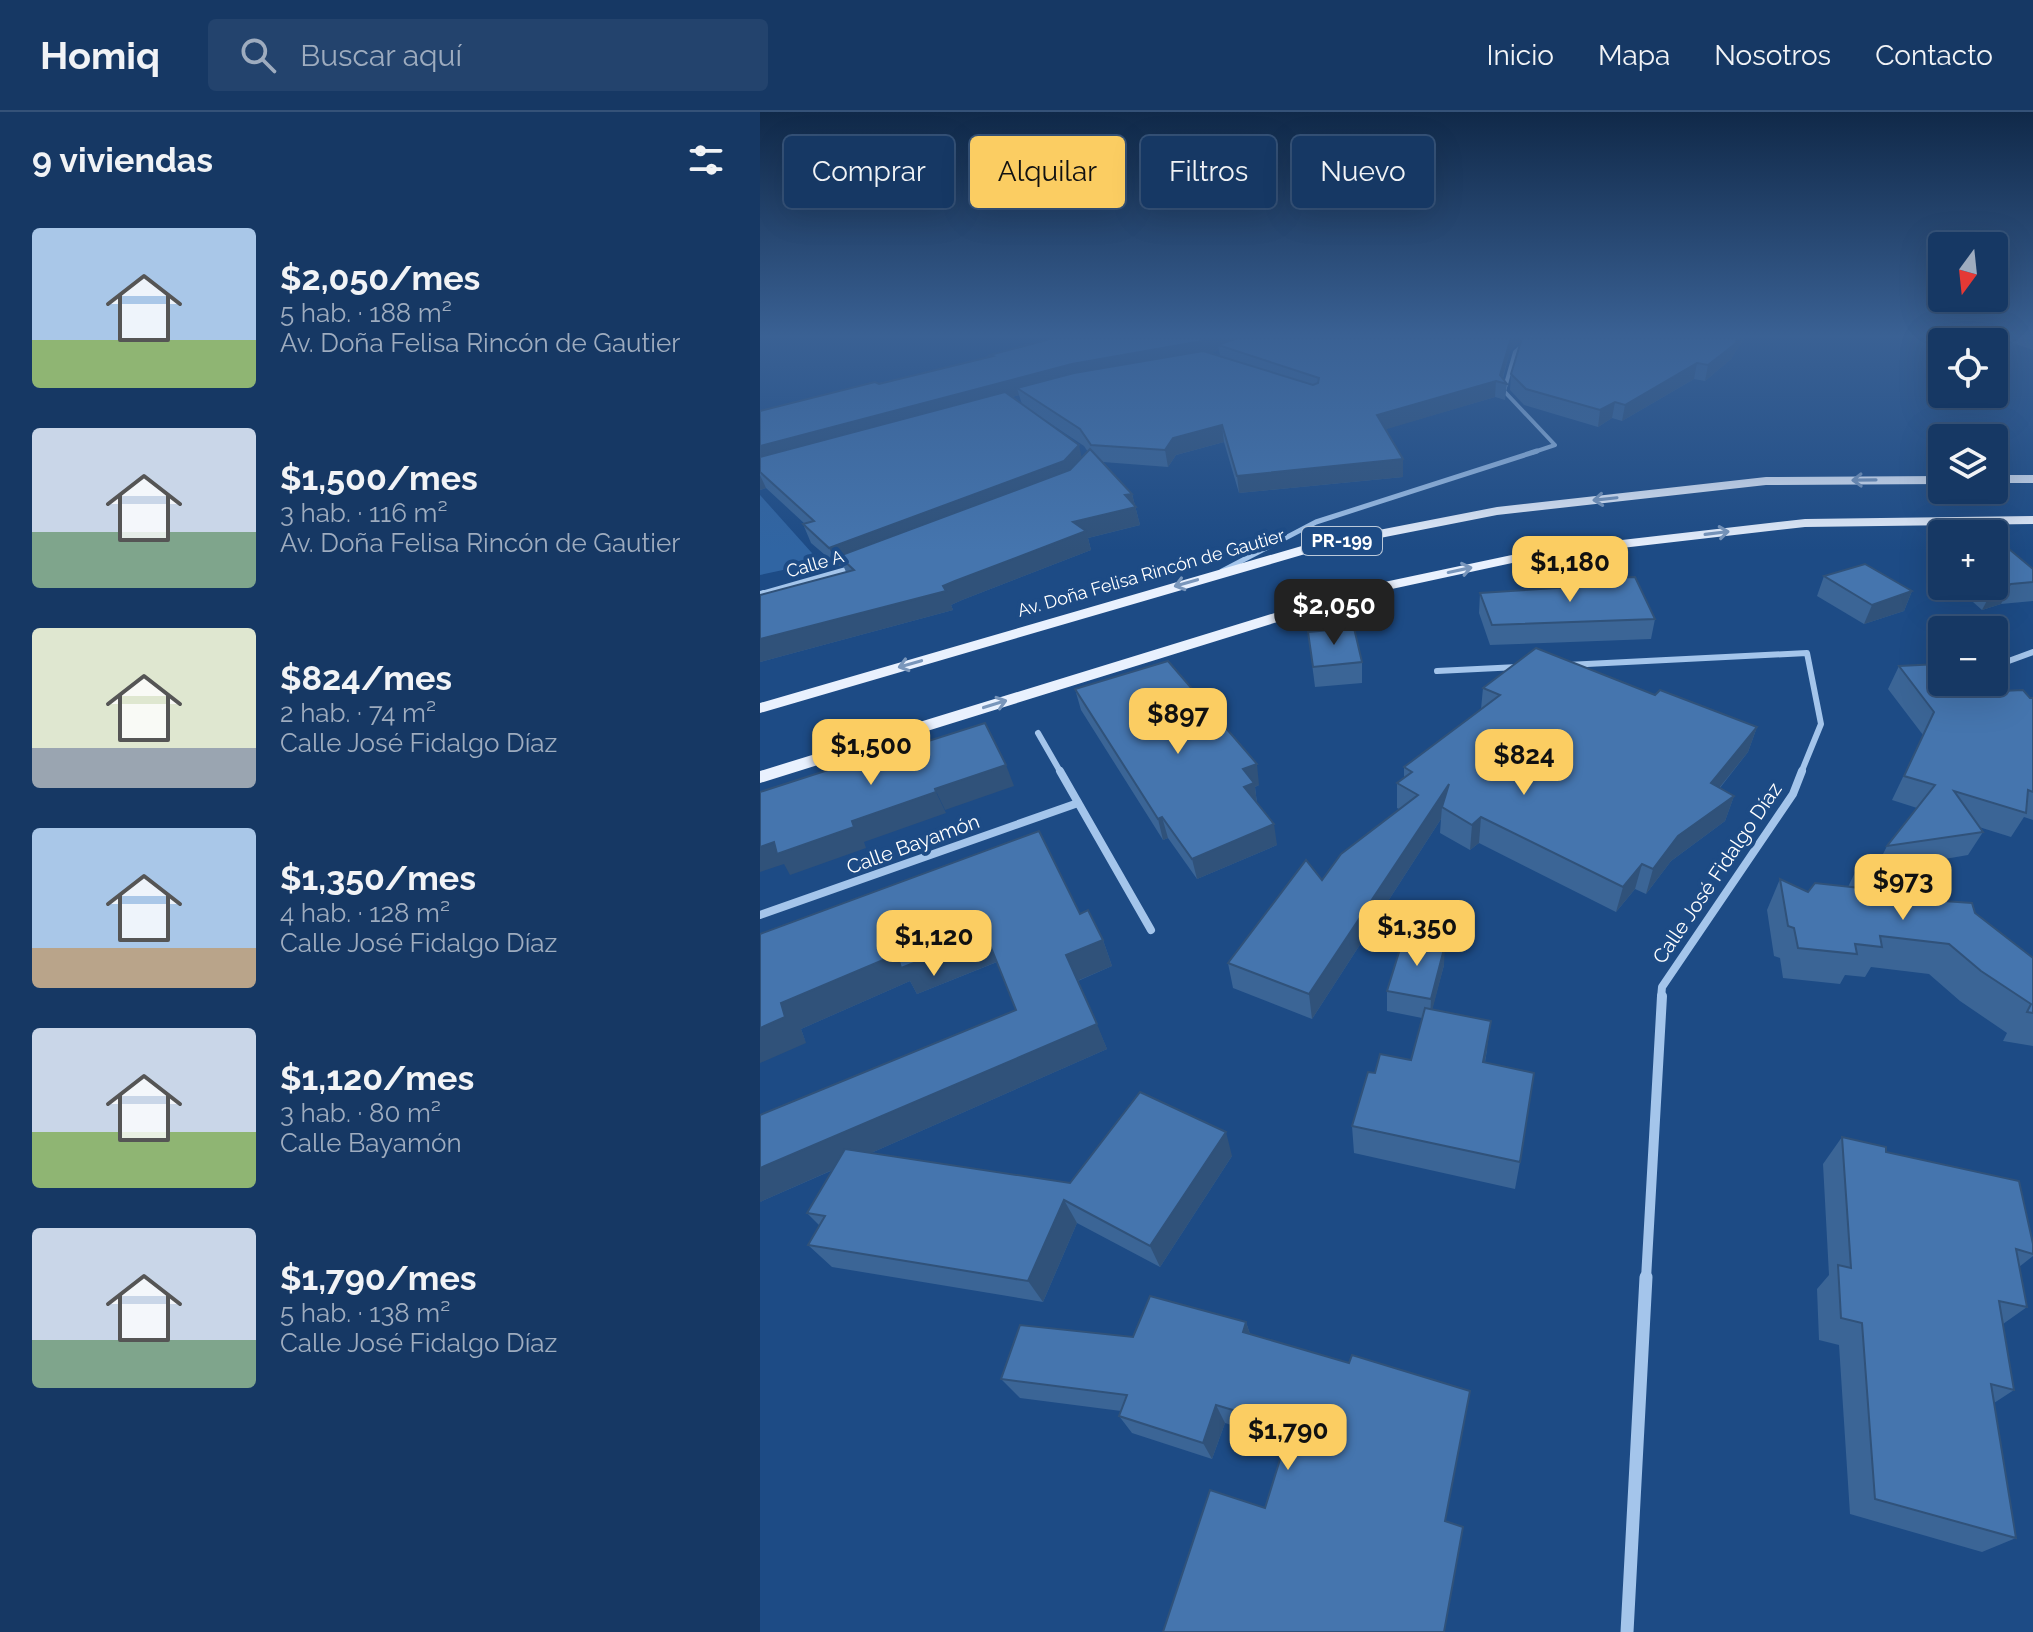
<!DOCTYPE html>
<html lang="es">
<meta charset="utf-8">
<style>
body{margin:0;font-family:Raleway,sans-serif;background:#23436d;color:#f1f3f6;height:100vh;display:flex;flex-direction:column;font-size:30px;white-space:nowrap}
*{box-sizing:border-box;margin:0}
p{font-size:26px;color:#9eacbf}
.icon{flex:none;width:44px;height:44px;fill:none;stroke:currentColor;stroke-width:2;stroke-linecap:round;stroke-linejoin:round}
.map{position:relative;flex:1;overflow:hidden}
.side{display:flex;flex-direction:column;background:#163864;width:760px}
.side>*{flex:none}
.guide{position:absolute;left:24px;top:24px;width:760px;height:72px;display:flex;gap:16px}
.needle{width:52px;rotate:195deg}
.tools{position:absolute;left:1168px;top:120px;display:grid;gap:16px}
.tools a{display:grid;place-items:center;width:80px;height:80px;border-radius:8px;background:#163864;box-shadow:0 8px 32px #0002,0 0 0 2px #355278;font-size:40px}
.price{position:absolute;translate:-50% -68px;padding:0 18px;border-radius:16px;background:#fbcd62;color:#111;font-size:26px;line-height:52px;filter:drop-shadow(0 2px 4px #0008)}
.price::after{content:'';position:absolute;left:50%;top:48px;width:24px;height:18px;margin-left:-12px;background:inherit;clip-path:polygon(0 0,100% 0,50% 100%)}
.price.current{background:#222;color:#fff}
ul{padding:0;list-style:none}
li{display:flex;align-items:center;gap:24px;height:200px;padding:0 32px}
li span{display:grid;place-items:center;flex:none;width:224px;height:160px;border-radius:8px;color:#555}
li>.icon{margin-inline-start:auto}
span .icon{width:96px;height:96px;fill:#fffc;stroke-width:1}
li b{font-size:34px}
h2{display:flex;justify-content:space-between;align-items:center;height:96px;padding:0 32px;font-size:34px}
.pill{padding:0 28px;border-radius:8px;background:#163864;box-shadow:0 8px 32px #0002,0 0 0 2px #355278;font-size:28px;line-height:72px}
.pill.current{background:#fbcd62;color:#111}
header{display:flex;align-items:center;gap:48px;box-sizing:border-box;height:112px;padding:0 40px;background:#163864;border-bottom:2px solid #355278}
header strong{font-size:38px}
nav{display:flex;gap:44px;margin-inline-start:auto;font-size:28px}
.search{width:560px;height:72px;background:#23436d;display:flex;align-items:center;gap:20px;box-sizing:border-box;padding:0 28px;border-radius:8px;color:#9eacbf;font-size:30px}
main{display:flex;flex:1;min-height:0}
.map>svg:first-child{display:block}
</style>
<header>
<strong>Homiq</strong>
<div class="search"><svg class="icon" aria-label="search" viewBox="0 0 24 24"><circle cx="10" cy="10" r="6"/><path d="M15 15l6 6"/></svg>Buscar aquí</div>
<nav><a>Inicio</a><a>Mapa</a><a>Nosotros</a><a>Contacto</a></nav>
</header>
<main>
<section class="side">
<h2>9 viviendas<svg class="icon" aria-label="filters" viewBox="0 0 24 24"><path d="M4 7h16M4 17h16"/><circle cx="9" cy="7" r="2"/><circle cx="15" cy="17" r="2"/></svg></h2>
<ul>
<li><span style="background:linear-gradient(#a9c7e8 70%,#8fb573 0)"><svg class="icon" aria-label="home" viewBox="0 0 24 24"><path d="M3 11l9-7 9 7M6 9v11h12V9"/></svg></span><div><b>$2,050/mes</b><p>5 hab. · 188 m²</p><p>Av. Doña Felisa Rincón de Gautier</p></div></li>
<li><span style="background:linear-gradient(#c9d6e8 65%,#7fa58c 0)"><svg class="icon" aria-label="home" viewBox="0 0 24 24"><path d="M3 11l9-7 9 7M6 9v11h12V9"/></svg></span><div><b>$1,500/mes</b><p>3 hab. · 116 m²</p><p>Av. Doña Felisa Rincón de Gautier</p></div></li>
<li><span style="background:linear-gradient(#dfe7d0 75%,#9aa5b1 0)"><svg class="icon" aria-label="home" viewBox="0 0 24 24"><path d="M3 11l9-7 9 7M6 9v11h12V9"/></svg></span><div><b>$824/mes</b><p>2 hab. · 74 m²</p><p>Calle José Fidalgo Díaz</p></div></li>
<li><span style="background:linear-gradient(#a9c7e8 75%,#b9a48a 0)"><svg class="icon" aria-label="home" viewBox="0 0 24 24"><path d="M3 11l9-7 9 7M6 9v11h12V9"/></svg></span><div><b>$1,350/mes</b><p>4 hab. · 128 m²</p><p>Calle José Fidalgo Díaz</p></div></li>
<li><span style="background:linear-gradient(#c9d6e8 65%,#8fb573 0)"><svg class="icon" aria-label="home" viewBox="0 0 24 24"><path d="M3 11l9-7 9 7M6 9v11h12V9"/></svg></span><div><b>$1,120/mes</b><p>3 hab. · 80 m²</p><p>Calle Bayamón</p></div></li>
<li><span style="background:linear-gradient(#c9d6e8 70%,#7fa58c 0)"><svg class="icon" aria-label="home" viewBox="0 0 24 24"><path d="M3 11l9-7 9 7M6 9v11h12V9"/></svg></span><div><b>$1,790/mes</b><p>5 hab. · 138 m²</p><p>Calle José Fidalgo Díaz</p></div></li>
</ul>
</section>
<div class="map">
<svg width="1273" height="1520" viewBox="0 0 1273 1520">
<rect width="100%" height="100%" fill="#1d4b85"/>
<polygon fill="#3065a3" points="0,383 60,450 0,463"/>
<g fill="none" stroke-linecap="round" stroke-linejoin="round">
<polyline stroke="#a4c5eb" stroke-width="4" points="771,226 755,240 744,279 795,333 771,341"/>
<g stroke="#a4c5eb" stroke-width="5">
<polyline points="462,459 556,410 777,339"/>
<polyline points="0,482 95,455"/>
</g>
<g stroke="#a4c5eb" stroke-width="6">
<polyline points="0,482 4,481"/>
<polyline points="807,553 1047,541 1061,612 1041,661"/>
<polyline points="1235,554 1273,540"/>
<polyline points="677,559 758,555"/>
<polyline points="278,621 301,661"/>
</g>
<g stroke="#a4c5eb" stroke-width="8">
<polyline points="300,659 391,818"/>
<polyline points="0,803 318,691"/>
<polyline points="901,886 902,875 1033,682 1042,659"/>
</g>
<polyline stroke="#a4c5eb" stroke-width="10" points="886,1167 902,884"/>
<polyline stroke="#a4c5eb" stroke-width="13" points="867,1520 886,1165"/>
<g fill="#e9f1fe" fill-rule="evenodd">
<rect x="1234" y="363" width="39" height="8"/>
<polygon points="1182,364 1182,372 1006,373 737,403 559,438 0,601 0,591 552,431 737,395 1006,365"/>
<polygon points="1273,404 1273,412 1045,415 775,446 604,483 0,671 0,659 596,476 775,438 1045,407"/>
</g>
</g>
<g fill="#3b6596" fill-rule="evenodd">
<path d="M294,226h690l-13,21 -26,22 -11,-2 -72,42 -10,-3 -14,9 -74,-22 -14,-15 1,-16 9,-32 -10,9 -7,27 4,6 -2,16 -10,-3 -110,32 18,30v18l-164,16 -15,-51 -48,13 -8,12 -65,-5 29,32 8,31 -52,13 3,12 -129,50 -11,5 2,5 -193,52v-67l86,-23 -3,-7 -5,1 -27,-23 -8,-19h2l-39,-36 -6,2v-79l231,-54 -1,-2zM459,238l1,6 -9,-3zM259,283l3,9 -10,-7zM270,298l54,36 4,6 -6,6z"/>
<polygon points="1239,226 1273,226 1273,238"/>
<polygon points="1182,431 1182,463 1169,451 1177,432"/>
<polygon points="1273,457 1273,489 1241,492 1222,498 1195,474 1234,474"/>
<polygon points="1064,464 1152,479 1144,499 1104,512 1057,484"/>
<polygon points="824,467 895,507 891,527 730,533 719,501 720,481 823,474"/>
<polygon points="548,520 602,550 602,571 555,575"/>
<polygon points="1139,554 1182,570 1211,575 1242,579 1273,586 1273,708 1264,705 1251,725 1219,715 1223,720 1208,743 1156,752 1170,788 1215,801 1273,846 1273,934 1243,929 1247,921 1200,889 1169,862 1111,855 1105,865 1085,863 1080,872 1023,866 1020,846 1014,844 1007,798 1020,767 1048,780 1088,775 1102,746 1120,748 1127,734 1157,696 1132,688 1163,623 1128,577"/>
<polygon points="723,576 895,583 997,615 988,640 960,676 974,684 965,709 911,749 886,782 875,777 856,800 719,731 710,738 680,721 681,707 552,907 473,876 468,851 562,768 639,697 637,696 637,671 644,666 644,655 721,597"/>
<polygon points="315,577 499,673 495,675 497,691 517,733 437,767 408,726 403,728 321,598"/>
<polygon points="320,802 343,828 352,854 318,869 347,937 111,1041 310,1071 472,1044 400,1155 317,1111 283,1190 72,1155 48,1133 60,1114 47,1101 73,1058 0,1090 256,898 237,850 157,882 150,869 41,917 46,931 0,822"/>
<polygon points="684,853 672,897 727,938 725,950 760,1050 755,1077 594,1041 592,1014 615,961 651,948 662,906 627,899 627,879"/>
<polygon points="1082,1025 1126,1040 1273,1132 1273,1144 1259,1155 1267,1195 1243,1212 1254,1278 1234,1291 1256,1426 1222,1440 1090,1402 1079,1233 1059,1228 1057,1177 1069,1163 1063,1052"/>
<polygon points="486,1210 490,1222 589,1251 710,1279 505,1396 526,1330 465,1311 452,1347 372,1321 359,1304 361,1299 260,1286 241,1267 373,1225"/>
</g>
<g fill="#30527a">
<polygon points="449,226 492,226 458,233 459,238 444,244 257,276 259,283 0,354 0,334 312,252"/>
<polygon points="751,226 764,226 750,239 741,270 740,263"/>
<polygon points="978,226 984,226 971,247 945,269 948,253"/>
<polygon points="937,251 934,267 862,309 865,293"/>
<polygon points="736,269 735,285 617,320 617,303"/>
<polygon points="855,290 852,306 838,315 840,298"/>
<polygon points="462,313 464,330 416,343 408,355 405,338 413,326"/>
<polygon points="319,333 323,351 309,366 79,444 83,453 78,454 69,436"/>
<polygon points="643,347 643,365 479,381 477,364"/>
<polygon points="0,363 6,376 0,378"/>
<polygon points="372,382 380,413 328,426 331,438 202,488 191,493 193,498 0,550 0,527 183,474 365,383"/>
<polygon points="1251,472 1241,492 1222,498 1232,479"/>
<polygon points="1152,479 1144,499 1104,512 1112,493"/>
<polygon points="997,615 988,640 943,696 951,671"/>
<polygon points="497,652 499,673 495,675 497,692 484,675 483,657"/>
<polygon points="246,653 254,674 185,698 175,677"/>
<polygon points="689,672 682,695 681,707 552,907 549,882"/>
<polygon points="176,680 186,701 104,730 106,736 30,763 24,752 0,760 0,735 92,709"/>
<polygon points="974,684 965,709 911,749 886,782 893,757 918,724"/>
<polygon points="402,705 408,726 403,728 398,707"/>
<polygon points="721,705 719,731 710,738 712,713"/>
<polygon points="514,712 517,733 437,767 432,747"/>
<polygon points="882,752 875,777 856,800 863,775"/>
<polygon points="226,823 239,849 157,882 150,869 41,917 46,931 0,951 0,916 21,891 137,842"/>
<polygon points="343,828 352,854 317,869 306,843"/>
<polygon points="685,833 684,853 670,907 671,887"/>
<polygon points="731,909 727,938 719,978 723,950"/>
<polygon points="337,912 347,937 0,1090 0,1056"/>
<polygon points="466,1020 472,1044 400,1155 390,1134"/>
<polygon points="304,1088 317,1111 283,1190 268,1169"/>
<polygon points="486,1210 493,1231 483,1220"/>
<polygon points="456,1293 465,1311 452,1347 443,1331"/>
</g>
<g fill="#4575ae" stroke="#30527a" stroke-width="2">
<polygon points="294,226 449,226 442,229 312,252 0,334 0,299 115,270 119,272 233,244 230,243"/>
<polygon points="478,226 751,226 740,263 747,272 736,269 617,303 643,347 477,364 462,313 413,326 405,338 331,333 320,317 257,276 314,261 443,239 553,273 558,271 559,266 458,233"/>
<polygon points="762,226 978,226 975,232 948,253 937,251 865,293 855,290 840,298 766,277 751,262"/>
<polygon points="245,280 319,333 304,349 69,436 43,412 54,409 0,360 0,345"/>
<polygon points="330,337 372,382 365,383 376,395 313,410 326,419 195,469 183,474 186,479 0,527 0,483 94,458 79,444 310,358"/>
<polygon points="1237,427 1273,457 1273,470 1251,472 1232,479 1226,474 1234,474 1234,428"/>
<polygon points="1105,452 1152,479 1112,493 1064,464"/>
<polygon points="875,465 895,507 732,513 720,481 827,474 824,467"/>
<polygon points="594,516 602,550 553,555 548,520"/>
<polygon points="776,536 895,583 900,578 997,615 951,671 974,684 918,724 893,757 882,752 863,775 721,705 712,713 682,695 689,672 549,882 468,851 546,748 562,768 581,742 658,683 637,671 652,660 644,655 740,583 723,576"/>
<polygon points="408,549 497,652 483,657 494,671 484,675 514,712 432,747 402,705 398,707 315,577"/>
<polygon points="1179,552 1182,555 1182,570 1206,570 1211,575 1237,574 1242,579 1263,578 1270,586 1273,586 1273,680 1268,678 1266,701 1194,679 1223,720 1127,734 1175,673 1144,664 1174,600 1139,554"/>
<polygon points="225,611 246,653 175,677 176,680 92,709 94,715 17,742 14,730 0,735 0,680 158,629 159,632"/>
<polygon points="279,719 320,802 328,798 343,828 306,843 337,912 0,1056 0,1003 256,898 226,823 141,856 137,842 21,891 25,905 0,916 0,822"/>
<polygon points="1102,746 1159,752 1170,788 1212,791 1215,801 1273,846 1273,901 1267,900 1271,892 1221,859 1189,832 1120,824 1122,835 1095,832 1097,842 1038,836 1034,816 1028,814 1020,767 1048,780 1055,771 1110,777"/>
<polygon points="644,824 685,833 671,887 627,879"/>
<polygon points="665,896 731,909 723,950 774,961 760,1050 592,1014 608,960 615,961 620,942 651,948"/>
<polygon points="380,980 466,1020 390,1134 304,1088 268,1169 48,1133 65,1104 47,1101 85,1037 310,1071"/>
<polygon points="1082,1025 1126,1035 1126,1040 1259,1069 1273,1132 1273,1142 1256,1137 1267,1195 1239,1189 1254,1278 1231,1272 1256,1426 1115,1387 1102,1211 1081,1206 1078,1153 1091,1156"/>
<polygon points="390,1184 486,1210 483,1220 589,1251 592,1243 710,1279 685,1409 703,1415 684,1520 403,1520 450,1378 505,1396 530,1315 456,1293 443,1331 359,1304 367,1283 241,1267 260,1213 373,1225"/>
</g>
<defs><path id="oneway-shaft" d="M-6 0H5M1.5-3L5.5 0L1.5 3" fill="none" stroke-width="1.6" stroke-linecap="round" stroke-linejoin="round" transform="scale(2)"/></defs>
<g stroke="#7996bb">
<use href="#oneway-shaft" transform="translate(1104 368) rotate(179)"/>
<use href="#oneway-shaft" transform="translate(845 387) rotate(174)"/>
<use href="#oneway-shaft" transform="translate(957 421) rotate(-7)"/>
<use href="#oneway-shaft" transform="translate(700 458) rotate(-12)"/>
<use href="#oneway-shaft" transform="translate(426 471) rotate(164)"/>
<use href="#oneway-shaft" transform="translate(150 552) rotate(164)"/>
<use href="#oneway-shaft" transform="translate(235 592) rotate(-17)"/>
</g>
<linearGradient id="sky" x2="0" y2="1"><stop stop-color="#102949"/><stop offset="0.51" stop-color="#3a6194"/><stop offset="1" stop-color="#3a6194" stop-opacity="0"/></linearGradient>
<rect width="1273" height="439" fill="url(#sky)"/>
<g text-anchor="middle" stroke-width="8" stroke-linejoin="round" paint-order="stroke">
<rect fill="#1d4b85" stroke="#bbc9da" stroke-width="2" x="542" y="415" width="80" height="28" rx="6"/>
<g font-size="18" font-weight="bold" fill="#fff">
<text x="582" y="435">PR-199</text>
</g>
<g font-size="18" fill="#fff" stroke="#1d4b85">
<text transform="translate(55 452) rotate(-16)" y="6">Calle A</text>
<text transform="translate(391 461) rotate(-16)" y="6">Av. Doña Felisa Rincón de Gautier</text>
</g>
<g font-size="20" fill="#fff" stroke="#1d4b85">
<text transform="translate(153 732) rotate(-20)" y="7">Calle Bayamón</text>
<text transform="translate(957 761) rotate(-56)" y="7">Calle José Fidalgo Díaz</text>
</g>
</g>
</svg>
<div class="tools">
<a><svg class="needle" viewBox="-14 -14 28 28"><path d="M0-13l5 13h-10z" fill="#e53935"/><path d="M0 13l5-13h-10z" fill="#9eacbf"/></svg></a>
<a><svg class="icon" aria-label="locate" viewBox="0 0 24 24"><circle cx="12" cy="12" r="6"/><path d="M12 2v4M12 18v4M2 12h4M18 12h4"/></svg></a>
<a><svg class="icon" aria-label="layers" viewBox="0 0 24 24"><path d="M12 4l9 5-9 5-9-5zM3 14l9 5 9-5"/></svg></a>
<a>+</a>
<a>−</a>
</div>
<b class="price" style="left:810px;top:492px">$1,180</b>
<b class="price current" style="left:574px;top:535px">$2,050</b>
<b class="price" style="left:418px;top:644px">$897</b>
<b class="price" style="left:111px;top:675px">$1,500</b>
<b class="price" style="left:764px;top:685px">$824</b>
<b class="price" style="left:1143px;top:810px">$973</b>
<b class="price" style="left:657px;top:856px">$1,350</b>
<b class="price" style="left:174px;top:866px">$1,120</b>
<b class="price" style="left:528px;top:1360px">$1,790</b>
<div class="guide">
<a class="pill">Comprar</a>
<a class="pill current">Alquilar</a>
<a class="pill">Filtros</a>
<a class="pill">Nuevo</a>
</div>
</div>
</main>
